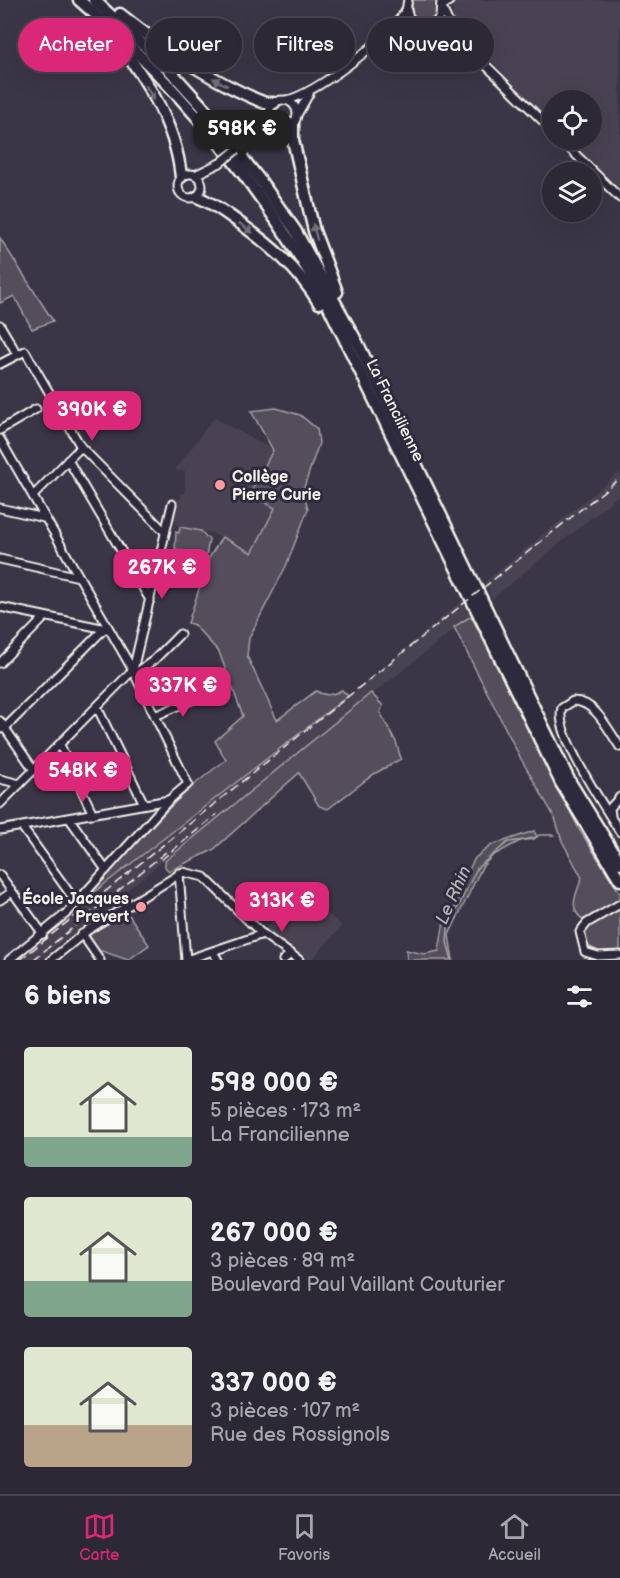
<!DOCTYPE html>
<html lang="fr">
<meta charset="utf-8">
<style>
body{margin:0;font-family:"Balsamiq Sans",sans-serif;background:#34303d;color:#f1f3f6;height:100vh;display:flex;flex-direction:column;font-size:22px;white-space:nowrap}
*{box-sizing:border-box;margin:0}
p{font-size:20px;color:#a6a6ad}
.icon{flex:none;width:33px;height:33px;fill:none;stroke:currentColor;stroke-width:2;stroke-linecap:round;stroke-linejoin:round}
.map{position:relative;height:960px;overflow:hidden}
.drawer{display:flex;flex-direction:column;background:#2c2835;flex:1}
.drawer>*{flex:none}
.top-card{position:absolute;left:18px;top:18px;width:585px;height:54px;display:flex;gap:12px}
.controls{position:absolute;left:542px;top:90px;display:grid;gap:12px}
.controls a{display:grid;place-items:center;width:60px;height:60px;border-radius:50%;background:#2c2835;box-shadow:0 6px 24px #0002,0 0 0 2px #484450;font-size:30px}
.price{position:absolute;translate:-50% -51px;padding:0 14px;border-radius:12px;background:#db2777;color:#fff;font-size:20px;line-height:39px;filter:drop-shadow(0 2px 3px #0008)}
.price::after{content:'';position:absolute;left:50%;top:36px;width:18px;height:14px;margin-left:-9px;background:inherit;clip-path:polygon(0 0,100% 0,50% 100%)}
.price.active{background:#222;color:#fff}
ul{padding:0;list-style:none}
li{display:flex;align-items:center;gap:18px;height:150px;padding:0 24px}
li span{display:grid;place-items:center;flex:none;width:168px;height:120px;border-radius:6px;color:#555}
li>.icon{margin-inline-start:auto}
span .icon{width:72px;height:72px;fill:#fffc;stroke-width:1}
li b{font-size:26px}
h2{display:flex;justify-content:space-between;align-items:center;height:72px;padding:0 24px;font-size:26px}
.tag{padding:0 21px;border-radius:27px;background:#2c2835;box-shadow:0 6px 24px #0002,0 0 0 2px #484450;font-size:21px;line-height:54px}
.tag.active{background:#db2777;color:#fff}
.tab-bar{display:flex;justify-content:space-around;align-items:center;height:84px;border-top:2px solid #484450;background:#2c2835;font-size:16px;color:#a6a6ad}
.tab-bar a{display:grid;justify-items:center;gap:3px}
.tab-bar .active{color:#db2777}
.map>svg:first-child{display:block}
</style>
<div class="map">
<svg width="620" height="960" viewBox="0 0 620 960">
<rect width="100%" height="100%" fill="#3b3647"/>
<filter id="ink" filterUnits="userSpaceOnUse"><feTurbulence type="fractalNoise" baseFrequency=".0167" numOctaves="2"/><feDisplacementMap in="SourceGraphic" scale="12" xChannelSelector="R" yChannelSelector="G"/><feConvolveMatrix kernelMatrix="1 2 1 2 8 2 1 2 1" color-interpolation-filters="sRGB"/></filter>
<g filter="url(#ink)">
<g fill="#484352">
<polygon points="452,0 620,0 620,196 567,140 591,140 591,100 552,100 552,124 453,19"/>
<polygon points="214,418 273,450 250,494 276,508 252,553 212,533 176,525 177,521 172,519 176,499 181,499 181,494 185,494 185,471 175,470"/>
<polygon points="620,472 620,494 492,599 485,582"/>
<polygon points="464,599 471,616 39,960 15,960 121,873 363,684"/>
<polygon points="302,893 342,926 311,960 304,960 263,930"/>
</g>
<g fill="#534e5c" stroke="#a4a0a2" stroke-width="1.5">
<polygon points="412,0 438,0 437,15 428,22 418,21 412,15"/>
<polygon points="0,238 53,321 32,329 14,296 0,303"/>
<path d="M276,408l24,7 17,14 2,14 -16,47 5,19 -22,57 -37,72 -2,18 30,64 39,-29c10,6 16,4 26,-1l6,6 -268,207 -1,-3c50,-46 91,-101 147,-140l-11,-19 28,-25 -24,-64 -25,-27 -6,-2 21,-65 13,-21 30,16 23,-45 -25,-14 23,-44 -22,-39z"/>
<polygon points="180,527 201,531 209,540 206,556 175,549 176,532 179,533"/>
<path d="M471,616l109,215 40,62v58l-16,3 -18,-9 -3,-26c-16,-9 -6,-28 -1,-41l-20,-37 -7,-23 -34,-59 -67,-132z"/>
<polygon points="371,693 383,706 380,712 396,742 401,759 374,774 328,809 319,806 299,773 213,850 169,871 165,867 165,861"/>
<polygon points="534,831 537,837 520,841 492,856 482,867 449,935 453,960 407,960 406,950 424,954 439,951 444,921 454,911 462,883 475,858 492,845"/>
<polygon points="125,909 149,945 128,960 102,951 99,953 90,939 90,931"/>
</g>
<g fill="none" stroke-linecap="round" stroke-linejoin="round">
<polyline stroke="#aaa6a7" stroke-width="1.5" points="452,960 447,942 448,928 477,868 508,842 534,839 539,835 554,835"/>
<g stroke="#f4f1e8" stroke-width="11">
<g id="minor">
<path d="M408,0c-4,13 2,23 15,26l12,-3 5,-6 1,-17"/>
<polyline points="442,7 450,0"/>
<polyline points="443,10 453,32"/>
<polyline points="431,25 440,26 454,34 552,130"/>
<polyline points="394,29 417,24"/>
<path d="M286,100c26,-3 110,-67 120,-91"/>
<circle cx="283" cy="114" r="14"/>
<polyline points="297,115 309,94"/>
<polyline points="249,140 275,126"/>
<polyline points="561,140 620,198"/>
<circle cx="190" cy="186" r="12"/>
<polyline points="195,175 220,163"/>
<polyline points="0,325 17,354"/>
<polyline points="0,364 25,351 81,447 165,532"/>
<polyline points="0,430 36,409"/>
<polyline points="0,439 131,667 188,784 169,800 68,912 9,960"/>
<polyline points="68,460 150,600"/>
<polyline points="33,496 81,447"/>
<polyline points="0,508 44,518"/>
<polyline points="0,559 79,577"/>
<polyline points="0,607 106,629"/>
<polyline points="0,663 45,617"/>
<polyline points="134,674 154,660 180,634"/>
<polyline points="97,707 144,804"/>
<polyline points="155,716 196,698"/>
<polyline points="0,721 34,770"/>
<polyline points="0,729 5,728 103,630"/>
<polyline points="60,745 93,814"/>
<path d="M620,747c-12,-17 -24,-46 -47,-46l-11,7c-9,24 44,101 58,124"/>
<polyline points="0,779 20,784"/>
<polyline points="0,804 133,670 172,504"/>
<polyline points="611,816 610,808 620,797"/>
<polyline points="69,818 106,870"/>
<polyline points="22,827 76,902"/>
<polyline points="0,830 169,800"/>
<polyline points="179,873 186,960"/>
<polyline points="0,875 43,934"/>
<polyline points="0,900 12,892"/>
<polyline points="620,904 587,923 580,932 585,952 598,956 620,955"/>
<polyline points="82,934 100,960"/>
<polyline points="213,952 218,960"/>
<polyline points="51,960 88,930 183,872 204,877 260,932 299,960"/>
<polyline points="186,960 263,934"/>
<polyline points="283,960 291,954"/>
</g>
</g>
<g stroke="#f4f1e8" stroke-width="15">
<g id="highway">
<path d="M79,0c102,87 184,187 249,305l233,478 59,97"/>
<polyline points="94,0 165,65 202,106 262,183 295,230 358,344 570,782 620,863"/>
<path d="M120,14c45,36 91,67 145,89h9"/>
<path d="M104,29c37,37 72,95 77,148"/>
<polyline points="293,123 293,140 314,231 337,292"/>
<path d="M197,197c15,5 27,15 40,24 33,24 61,47 82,82"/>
</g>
</g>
<use href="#minor" stroke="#2f2a3d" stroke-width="7"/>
<use href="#highway" stroke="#2f2a3d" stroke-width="10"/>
<g stroke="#f4f1e8" stroke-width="1.5" stroke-dasharray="9 4.5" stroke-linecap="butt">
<polyline points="161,860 217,814"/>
<polyline points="20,960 620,478"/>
<polyline points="33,960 166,852"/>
</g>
<g stroke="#f4f1e8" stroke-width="11" stroke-linecap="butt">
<polyline id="minor-bridge" points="220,163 249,140"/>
</g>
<use href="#minor-bridge" stroke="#2f2a3d" stroke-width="7"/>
</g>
<defs><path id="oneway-solid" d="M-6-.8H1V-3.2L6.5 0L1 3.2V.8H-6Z" transform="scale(1.5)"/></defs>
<g fill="#747079">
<use href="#oneway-solid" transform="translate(220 82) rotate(-153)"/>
<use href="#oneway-solid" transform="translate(150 93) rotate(61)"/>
<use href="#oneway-solid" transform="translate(246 228) rotate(36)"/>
<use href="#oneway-solid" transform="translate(315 232) rotate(-105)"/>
</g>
</g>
<g fill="#ff9aa2" stroke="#2f2a3d" stroke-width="2">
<circle cx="220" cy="485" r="6"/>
<circle cx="141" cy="907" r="6"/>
</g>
<g text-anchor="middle" stroke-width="6" stroke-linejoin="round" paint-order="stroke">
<g font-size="16" fill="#f4f1e8" stroke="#2f2a3d">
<text transform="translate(396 410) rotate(64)" y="6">La Francilienne</text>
</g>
<g font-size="16" font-weight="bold" fill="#f4f1e8" stroke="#2f2a3d" text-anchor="start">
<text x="232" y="482">Collège<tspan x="232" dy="18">Pierre Curie</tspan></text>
<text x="129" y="904" text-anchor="end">École Jacques<tspan x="129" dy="18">Prevert</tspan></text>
</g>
<g font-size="18" font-style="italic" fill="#b6b2b2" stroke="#2f2a3d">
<text transform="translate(453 895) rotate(-66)" y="6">Le Rhin</text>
</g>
</g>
</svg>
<div class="controls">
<a><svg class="icon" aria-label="locate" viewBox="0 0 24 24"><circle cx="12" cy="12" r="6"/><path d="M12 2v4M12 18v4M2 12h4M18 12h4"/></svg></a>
<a><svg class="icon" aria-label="layers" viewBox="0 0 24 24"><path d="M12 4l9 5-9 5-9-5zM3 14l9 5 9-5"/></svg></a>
</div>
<b class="price active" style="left:242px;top:161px">598K €</b>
<b class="price" style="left:92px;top:442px">390K €</b>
<b class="price" style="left:162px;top:600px">267K €</b>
<b class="price" style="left:183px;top:718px">337K €</b>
<b class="price" style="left:83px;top:803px">548K €</b>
<b class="price" style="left:282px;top:933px">313K €</b>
<div class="top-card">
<a class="tag active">Acheter</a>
<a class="tag">Louer</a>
<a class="tag">Filtres</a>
<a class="tag">Nouveau</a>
</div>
</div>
<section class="drawer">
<h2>6 biens<svg class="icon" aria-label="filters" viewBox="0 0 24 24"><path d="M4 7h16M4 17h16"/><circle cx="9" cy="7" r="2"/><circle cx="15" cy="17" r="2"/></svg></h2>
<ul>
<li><span style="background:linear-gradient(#dfe7d0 75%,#7fa58c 0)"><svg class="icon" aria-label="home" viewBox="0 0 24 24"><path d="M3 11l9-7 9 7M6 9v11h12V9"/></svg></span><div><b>598 000 €</b><p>5 pièces · 173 m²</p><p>La Francilienne</p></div></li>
<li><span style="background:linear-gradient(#dfe7d0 70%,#7fa58c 0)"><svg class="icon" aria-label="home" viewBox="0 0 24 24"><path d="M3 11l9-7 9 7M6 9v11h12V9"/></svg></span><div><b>267 000 €</b><p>3 pièces · 89 m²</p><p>Boulevard Paul Vaillant Couturier</p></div></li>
<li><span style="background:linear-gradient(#dfe7d0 65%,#b9a48a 0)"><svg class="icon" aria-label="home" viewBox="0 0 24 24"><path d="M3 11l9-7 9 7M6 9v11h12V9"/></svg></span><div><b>337 000 €</b><p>3 pièces · 107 m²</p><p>Rue des Rossignols</p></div></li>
</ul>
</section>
<nav class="tab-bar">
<a class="active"><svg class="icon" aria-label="map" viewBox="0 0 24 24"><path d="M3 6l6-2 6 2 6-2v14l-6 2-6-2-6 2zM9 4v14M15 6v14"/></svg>Carte</a>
<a><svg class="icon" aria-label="saved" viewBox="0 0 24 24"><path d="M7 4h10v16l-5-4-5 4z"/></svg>Favoris</a>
<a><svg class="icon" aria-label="home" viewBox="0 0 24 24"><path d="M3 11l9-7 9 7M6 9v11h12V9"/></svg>Accueil</a>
</nav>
